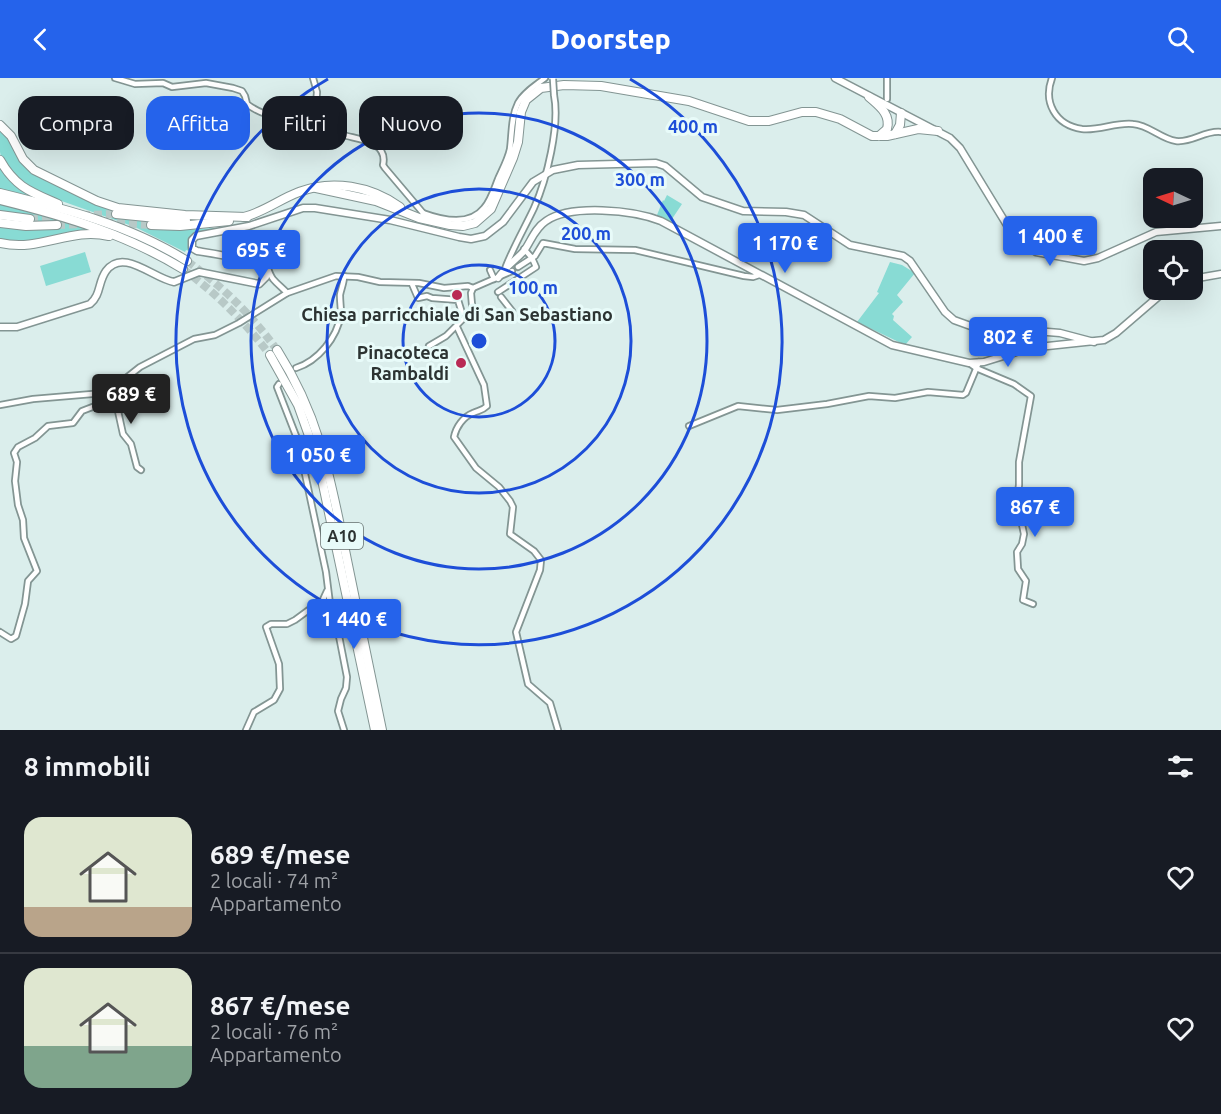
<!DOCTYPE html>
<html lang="it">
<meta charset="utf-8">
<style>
body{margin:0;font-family:Ubuntu,sans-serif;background:#242831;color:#f1f3f6;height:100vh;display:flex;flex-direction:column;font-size:22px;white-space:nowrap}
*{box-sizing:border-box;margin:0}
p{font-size:20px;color:#9ea1a6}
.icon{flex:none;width:33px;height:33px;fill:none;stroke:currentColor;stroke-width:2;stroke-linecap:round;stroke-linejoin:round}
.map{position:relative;height:652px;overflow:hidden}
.sheet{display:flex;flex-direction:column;background:#171b24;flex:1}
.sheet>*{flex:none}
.banner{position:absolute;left:18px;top:18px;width:600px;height:54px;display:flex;gap:12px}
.needle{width:39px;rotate:274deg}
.tools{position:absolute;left:1143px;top:90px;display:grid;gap:12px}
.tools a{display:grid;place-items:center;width:60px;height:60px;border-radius:12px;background:#171b24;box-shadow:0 6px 24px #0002;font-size:30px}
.price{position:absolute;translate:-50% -51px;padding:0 14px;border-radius:6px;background:#2563eb;color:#fff;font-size:20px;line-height:39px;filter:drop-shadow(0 2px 3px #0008)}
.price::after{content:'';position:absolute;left:50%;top:36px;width:18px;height:14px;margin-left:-9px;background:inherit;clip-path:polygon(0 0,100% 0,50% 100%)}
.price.on{background:#222;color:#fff}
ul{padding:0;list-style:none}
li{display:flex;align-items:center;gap:18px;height:150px;padding:0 24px}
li+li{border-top:2px solid #363941}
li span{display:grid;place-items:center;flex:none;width:168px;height:120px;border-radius:18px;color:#555}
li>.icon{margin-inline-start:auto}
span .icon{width:72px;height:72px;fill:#fffc;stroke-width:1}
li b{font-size:26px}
h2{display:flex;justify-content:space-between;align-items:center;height:72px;padding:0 24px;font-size:26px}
.pill{padding:0 21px;border-radius:18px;background:#171b24;box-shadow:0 6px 24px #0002;font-size:21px;line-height:54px}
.pill.on{background:#2563eb;color:#fff}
header{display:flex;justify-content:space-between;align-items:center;height:78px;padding:0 24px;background:#2563eb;color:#fff;font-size:27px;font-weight:800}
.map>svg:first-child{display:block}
</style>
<header><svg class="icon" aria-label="back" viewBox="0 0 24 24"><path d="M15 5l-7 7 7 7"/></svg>Doorstep<svg class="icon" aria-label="search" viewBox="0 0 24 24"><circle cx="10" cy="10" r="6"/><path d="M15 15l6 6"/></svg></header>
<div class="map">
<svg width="1221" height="652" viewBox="0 0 1221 652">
<rect width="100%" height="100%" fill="#dbeeec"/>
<g fill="#88dbd4">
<path d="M0,50l7,7 15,28 95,47 -1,8 34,3 -1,8 33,1 48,-3 -38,9 -4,9 4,7 -6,-2 -1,2 -50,-25 -96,-34c-15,-7 -37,-23 -39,-41 0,-8 0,-16 0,-24z"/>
<polygon points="0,86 34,119 34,120 0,111"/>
<polygon points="667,117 682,126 670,144 657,137 663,122 664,123"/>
<polygon points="0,126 91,152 75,154 37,164 0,163 0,148 34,151 57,150 0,143 0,140 28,144 29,137 0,133"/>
<polygon points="85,174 91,194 46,208 40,188"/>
<polygon points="890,184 902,187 915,195 897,217 903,224 892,236 894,238 893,242 912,259 905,267 857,244 879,215 877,214"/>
</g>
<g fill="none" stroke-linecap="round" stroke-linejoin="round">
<g stroke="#b8c9c7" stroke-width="8" stroke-dasharray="8 4" stroke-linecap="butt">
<polyline points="82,137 116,136"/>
<polyline points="30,141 61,139"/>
<polyline points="57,147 116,145 151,147"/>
<path d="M187,183c36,26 64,53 90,89"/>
<path d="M183,191c34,25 61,52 87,86"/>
</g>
<g stroke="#839593" stroke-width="8">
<g id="street">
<path d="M115,0l20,6 28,-1 9,4 34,-4 27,5 9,3 3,5 2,8c20,16 44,14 68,14v9c11,2 21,6 32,9 16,4 41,7 36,29l2,3 38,45 1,4"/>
<polyline points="313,0 317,14 315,40"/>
<path d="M1052,0c-9,24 3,47 30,51 17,2 34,-7 51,-5 16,1 28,15 43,17 16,2 29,-11 45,-9"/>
<polyline points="887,21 887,0"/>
<path d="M423,135c19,7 47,13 61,-5 7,-8 10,-19 14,-29 4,-9 10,-20 12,-30 2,-15 1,-32 8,-46 5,-10 18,-18 27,-25"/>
<path d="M243,181c30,-7 20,7 30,20 5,6 10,9 14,14"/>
<path d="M506,188c8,-20 19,-39 28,-58 13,-29 26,-83 20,-113"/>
<polyline points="518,189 535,178 543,165 575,171 635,172 744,198 753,199 759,197"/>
<polyline points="490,192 494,201"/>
<polyline points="412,206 418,220 427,218 432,220 458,222 462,235 470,235"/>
<polyline points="498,214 536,189 532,180 524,171"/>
<polyline points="501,219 512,233"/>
<polyline points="472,227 471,215 473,210"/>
<path d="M457,249l27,58 3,21c-5,5 -8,4 -14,7 -10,4 -17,14 -19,24l22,31 23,19 11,14 3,6 -3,27 24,17 7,9 -1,10 -24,62 12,52 22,19 8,27"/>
<polyline points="429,268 446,258 470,234"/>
<polyline points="969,285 976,290 1014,306 1031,318 1019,384 1019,407 1017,423 1024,456 1022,466 1017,474 1018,491 1026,503 1023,522 1033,526"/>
<path d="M296,290c22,-7 41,-30 45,-54 0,-6 -1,-12 -1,-19 1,-6 4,-12 4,-19"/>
<polyline points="279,306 277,309 298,363 326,494 331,534 339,558 347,599 346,610 341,621 338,633 344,652"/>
<polyline points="111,312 116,324 123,356 131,366 137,389 141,392"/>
<polyline points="0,327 33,321 104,315"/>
<polyline points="689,348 738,328 777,332 827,326 869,318 895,320 928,314 963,317 966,315 979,284"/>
<polyline points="0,554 11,561 16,558 25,526 28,503 37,493 24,460 23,442 18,427 15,403 17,384 14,375 18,369 35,360 48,348 73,345 82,333 95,328 104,315 111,312 140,289 194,261 215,257 239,245 287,215 336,198 358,199 380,204 419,205 444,210 468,208 473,210 512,193"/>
<polyline points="246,652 254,634 274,622 280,611 279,586 266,549 271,546 287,546 295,542 310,531 321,526 327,513"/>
</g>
</g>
<g stroke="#839593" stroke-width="9">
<g id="secondary">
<polyline points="835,0 950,60 960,70 1010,152 1021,164 1036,174 1084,183 1098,180 1156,154 1221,148"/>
<path d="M498,200c8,-12 18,-18 26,-27 7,-10 11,-23 22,-30 25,-17 87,-11 115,0l231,124 77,18 15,-1 45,-14 75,-8 12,-7 50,-43"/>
<polyline points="1192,201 1221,196"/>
<path d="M0,249h17l73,-23c11,-9 8,-22 16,-33 17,-24 48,8 68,11l25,-10 60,12 7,-7c0,-4 1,-6 -2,-10 -6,-7 -55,-14 -67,-16l-5,-3v-8l4,-4 53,-10 54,-18h12l75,12 69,17 12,2 14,-3 18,-14 30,-40 20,-12 25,-5 78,-2 9,3 37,31 41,14 43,1 18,3 46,30 53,11 7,5 35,51 9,8 36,13 33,-3 37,3 34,9"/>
</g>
</g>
<g stroke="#839593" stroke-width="10">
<g id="highway">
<path d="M869,19c10,9 22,17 18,32l-8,7"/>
<polyline points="0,47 11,58 23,81 34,92 97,123 118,130 185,137 247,139"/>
<polyline points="895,56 900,47 901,35"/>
<path d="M0,82c15,27 31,32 58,44"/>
<polyline points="316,110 376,123 419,140 450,147 463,148 475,145 491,131 513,80 518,64 521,34 526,22 541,10 564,7 601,8 689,23 749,43 769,43 802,34 816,34 840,41 872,58 887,58 918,51 938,53"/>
<path d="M0,115c65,16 130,32 187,68"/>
<path d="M0,122c64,16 126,34 183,69"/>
<polyline points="116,136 186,143"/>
<polyline points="0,137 30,141"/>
<path d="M244,139c20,-5 36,-18 55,-25 33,-13 72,-6 101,15"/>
<polyline points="0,145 26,148 57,147"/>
<polyline points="151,147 180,148 229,143"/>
<path d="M0,165c42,9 69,-16 109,-7"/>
<path d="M277,272c44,69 54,132 70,210 12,57 23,113 35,170"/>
<polyline points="270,277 298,327 318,383 375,652"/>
</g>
</g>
<use href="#street" stroke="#fff" stroke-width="4.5"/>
<use href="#secondary" stroke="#fff" stroke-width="6"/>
<use href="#highway" stroke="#fff" stroke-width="8"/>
<g stroke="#839593" stroke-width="8" stroke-linecap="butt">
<polyline id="street-bridge" points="553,1 554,17"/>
</g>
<use href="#street-bridge" stroke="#fff" stroke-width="4.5"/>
</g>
<g fill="none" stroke="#1d4ed8" stroke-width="3">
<circle cx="479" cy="263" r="76"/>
<circle cx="479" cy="263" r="152"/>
<circle cx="479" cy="263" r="228"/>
<path d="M630 1A303 303 0 1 1 328 1"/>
</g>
<g fill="#b92a55" stroke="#e8fbf9" stroke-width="2">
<circle cx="457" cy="217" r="6"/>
<circle cx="461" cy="285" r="6"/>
</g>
<g text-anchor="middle" stroke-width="6" stroke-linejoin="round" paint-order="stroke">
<rect fill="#e8fbf9" stroke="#646f6e" stroke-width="1.5" x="321" y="445" width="42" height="26" rx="4.5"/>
<g font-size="16" font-weight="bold" fill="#2c3332">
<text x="342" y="464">A10</text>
</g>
<g font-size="18" font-weight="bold" fill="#2c3332" stroke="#e8fbf9">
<text x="457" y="243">Chiesa parricchiale di San Sebastiano</text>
<text x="449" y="281" text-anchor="end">Pinacoteca<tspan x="449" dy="21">Rambaldi</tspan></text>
</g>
</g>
<circle cx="479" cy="263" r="9" fill="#1d4ed8" stroke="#e8fbf9" stroke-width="3"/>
<g font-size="18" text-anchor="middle" font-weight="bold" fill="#1d4ed8" stroke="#e8fbf9" stroke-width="6" stroke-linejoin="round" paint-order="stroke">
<text x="693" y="55">400 m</text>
<text x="640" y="108">300 m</text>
<text x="586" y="162">200 m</text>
<text x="533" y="216">100 m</text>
</g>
</svg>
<div class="tools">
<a><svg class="needle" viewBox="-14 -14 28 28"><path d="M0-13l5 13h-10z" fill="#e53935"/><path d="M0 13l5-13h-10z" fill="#9ea1a6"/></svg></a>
<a><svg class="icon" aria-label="locate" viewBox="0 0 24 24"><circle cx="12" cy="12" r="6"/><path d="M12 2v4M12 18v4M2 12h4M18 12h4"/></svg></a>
</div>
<b class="price" style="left:1050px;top:189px">1 400 €</b>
<b class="price" style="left:785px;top:196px">1 170 €</b>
<b class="price" style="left:261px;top:203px">695 €</b>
<b class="price" style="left:1008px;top:290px">802 €</b>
<b class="price on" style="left:131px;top:347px">689 €</b>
<b class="price" style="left:318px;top:408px">1 050 €</b>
<b class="price" style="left:1035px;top:460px">867 €</b>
<b class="price" style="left:354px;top:572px">1 440 €</b>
<div class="banner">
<a class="pill">Compra</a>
<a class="pill on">Affitta</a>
<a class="pill">Filtri</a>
<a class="pill">Nuovo</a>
</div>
</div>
<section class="sheet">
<h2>8 immobili<svg class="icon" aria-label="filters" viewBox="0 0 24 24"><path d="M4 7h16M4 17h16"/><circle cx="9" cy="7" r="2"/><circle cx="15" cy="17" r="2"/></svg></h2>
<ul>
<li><span style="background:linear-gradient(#dfe7d0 75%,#b9a48a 0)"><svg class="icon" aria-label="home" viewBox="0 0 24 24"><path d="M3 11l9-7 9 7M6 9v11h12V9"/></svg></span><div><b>689 €/mese</b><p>2 locali · 74 m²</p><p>Appartamento</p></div><svg class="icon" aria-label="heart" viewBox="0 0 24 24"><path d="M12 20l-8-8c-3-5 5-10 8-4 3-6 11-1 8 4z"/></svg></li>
<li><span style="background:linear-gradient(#dfe7d0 65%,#7fa58c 0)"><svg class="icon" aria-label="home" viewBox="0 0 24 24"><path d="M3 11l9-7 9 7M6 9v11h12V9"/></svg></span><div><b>867 €/mese</b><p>2 locali · 76 m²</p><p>Appartamento</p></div><svg class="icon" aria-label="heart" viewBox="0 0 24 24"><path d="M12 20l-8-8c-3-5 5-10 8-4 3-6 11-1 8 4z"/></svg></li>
</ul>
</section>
